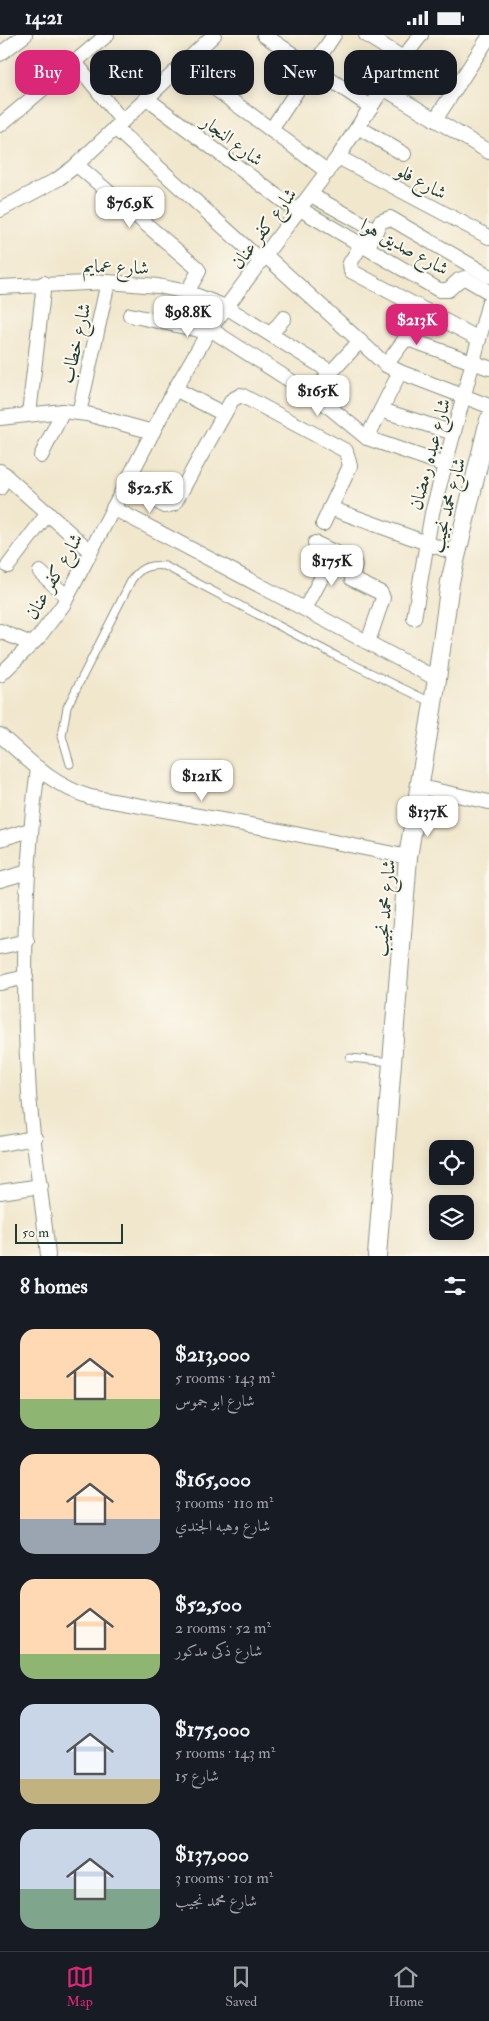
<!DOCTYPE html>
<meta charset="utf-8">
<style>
body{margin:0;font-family:"IM FELL Double Pica",Amiri,serif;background:#20242c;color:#f1f3f6;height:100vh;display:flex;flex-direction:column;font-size:19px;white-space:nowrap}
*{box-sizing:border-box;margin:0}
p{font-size:16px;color:#9ea1a6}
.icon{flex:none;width:28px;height:28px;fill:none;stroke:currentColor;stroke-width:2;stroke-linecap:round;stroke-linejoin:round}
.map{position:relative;height:1221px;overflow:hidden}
.sheet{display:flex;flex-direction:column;background:#171b24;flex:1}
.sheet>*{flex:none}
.guide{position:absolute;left:15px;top:15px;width:460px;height:45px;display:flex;gap:10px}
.tools{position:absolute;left:429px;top:1105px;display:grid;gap:10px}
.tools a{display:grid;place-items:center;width:45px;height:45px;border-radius:10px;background:#171b24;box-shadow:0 2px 12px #0003;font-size:25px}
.scale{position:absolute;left:15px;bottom:12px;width:108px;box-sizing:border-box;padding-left:5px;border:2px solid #1f3d34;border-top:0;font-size:14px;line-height:18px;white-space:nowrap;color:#1f3d34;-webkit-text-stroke:4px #fbf7ec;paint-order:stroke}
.price{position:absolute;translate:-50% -42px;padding:0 11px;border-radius:10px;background:#fff;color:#222;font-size:16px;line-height:32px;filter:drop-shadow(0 1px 2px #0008)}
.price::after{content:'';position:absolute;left:50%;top:30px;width:15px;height:11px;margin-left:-8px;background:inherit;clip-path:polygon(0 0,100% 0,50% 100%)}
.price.selected{background:#db2777;color:#fff}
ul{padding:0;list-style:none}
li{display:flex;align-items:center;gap:15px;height:125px;padding:0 20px}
li span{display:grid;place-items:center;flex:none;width:140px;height:100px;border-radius:15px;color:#555}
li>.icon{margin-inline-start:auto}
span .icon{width:60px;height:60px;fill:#fffc;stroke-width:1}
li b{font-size:21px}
h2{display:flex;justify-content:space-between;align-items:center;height:60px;padding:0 20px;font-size:21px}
.pill{padding:0 18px;border-radius:15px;background:#171b24;box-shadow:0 2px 12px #0003;font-size:18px;line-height:45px}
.pill.selected{background:#db2777;color:#fff}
.status{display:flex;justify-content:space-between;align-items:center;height:35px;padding:0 25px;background:#171b24;direction:ltr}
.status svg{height:14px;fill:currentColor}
.menu{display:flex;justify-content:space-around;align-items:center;height:70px;border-top:1px solid #363941;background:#171b24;font-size:14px;color:#9ea1a6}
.menu a{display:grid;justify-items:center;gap:2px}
.menu .selected{color:#db2777}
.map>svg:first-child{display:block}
</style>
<div class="status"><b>14:21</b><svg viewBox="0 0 49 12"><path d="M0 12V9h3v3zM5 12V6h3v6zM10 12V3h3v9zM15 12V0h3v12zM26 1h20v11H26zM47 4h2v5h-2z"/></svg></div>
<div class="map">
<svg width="489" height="1221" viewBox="0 0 489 1221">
<rect width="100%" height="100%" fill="#fbf7ec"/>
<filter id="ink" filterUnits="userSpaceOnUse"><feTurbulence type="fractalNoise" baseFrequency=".02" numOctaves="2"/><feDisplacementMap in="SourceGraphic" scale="10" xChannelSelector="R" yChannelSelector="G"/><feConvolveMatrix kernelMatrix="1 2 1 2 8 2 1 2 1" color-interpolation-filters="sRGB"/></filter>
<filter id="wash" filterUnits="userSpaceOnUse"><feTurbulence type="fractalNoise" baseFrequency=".0096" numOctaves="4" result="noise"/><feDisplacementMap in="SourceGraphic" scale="20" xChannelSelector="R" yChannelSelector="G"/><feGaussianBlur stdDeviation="1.12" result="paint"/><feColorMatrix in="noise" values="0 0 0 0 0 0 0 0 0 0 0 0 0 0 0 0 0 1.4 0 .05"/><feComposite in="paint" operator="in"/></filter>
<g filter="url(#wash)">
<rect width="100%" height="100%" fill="#f1e7cd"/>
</g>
<g filter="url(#ink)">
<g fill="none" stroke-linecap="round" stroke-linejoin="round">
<g stroke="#889280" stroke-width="9">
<g id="service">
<path d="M70,729l-8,-28 5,-29 65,-128c9,-12 18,-15 33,-13l177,93 91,44"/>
<polyline points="350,1023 392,1027"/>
</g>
</g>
<g stroke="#889280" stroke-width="16">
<g id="minor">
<polyline points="264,0 371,72"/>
<polyline points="366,0 403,23"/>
<polyline points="0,19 25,0"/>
<polyline points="75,27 122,86"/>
<polyline points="182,29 328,137"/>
<polyline points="383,53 489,117"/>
<polyline points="146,63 298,177"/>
<polyline points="435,85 489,2"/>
<polyline points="0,90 107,0"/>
<polyline points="358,92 404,119"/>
<polyline points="115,93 261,226"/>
<polyline points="271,95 334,0"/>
<polyline points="338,122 489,202"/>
<polyline points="77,130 196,232 199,236 187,257"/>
<polyline points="311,160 376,196"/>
<polyline points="300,174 439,255 448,255 459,245 465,243 489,257"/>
<polyline points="0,175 58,144 74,132 214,0"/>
<polyline points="362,209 350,228 351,236 479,304"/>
<polyline points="368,212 380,187 390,183 489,241"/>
<polyline points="265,220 386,330 400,337 489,371"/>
<polyline points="0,252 108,247 158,251 187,257 226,272 331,337"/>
<polyline points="130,280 208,297"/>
<polyline points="210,294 322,366 367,403 445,430"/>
<polyline points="271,299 284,283"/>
<polyline points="405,303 489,333"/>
<polyline points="386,330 426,276"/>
<polyline points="175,354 224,379"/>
<polyline points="311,359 360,306"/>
<polyline points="381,375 454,398"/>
<polyline points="79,378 108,247"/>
<polyline points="29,379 44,248"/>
<polyline points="0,383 63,376 87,379 153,397"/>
<polyline points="367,403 400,337"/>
<polyline points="41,421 63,376"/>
<polyline points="0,436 90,516"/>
<polyline points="125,449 165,471 174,469 232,365 241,360 346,416 350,431 323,489"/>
<polyline points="0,453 5,439"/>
<polyline points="113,473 437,644"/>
<polyline points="330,473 457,519"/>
<polyline points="315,508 353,526 355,530 352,544 381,558 383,563 368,607"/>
<polyline points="8,531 48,478"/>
<polyline points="40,537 67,562"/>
<polyline points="305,574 335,517"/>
<polyline points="414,583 432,478 489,267"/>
<polyline points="0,596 31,609"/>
<polyline points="0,640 38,603 63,570 175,354 210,294 338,122 403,23 421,0"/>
<path d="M0,700c30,26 51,50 90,62l171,30 147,30"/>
<path d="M38,733c-14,107 -16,218 -9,326 4,54 14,108 19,162"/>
<polyline points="420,752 489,767"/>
<polyline points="0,804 30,795"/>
<polyline points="0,845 28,837"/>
<polyline points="0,912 27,906"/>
<polyline points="0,948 26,942"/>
<polyline points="0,1109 35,1103"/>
<polyline points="0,1157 41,1151"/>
</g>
</g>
<g stroke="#889280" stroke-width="20">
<polyline id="tertiary" points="377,1221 408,822 437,644 450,547 489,385"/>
</g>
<use href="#service" stroke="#fff" stroke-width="7"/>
<use href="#minor" stroke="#fff" stroke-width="14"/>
<use href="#tertiary" stroke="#fff" stroke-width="18"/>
</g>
</g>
<g text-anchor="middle" stroke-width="4" stroke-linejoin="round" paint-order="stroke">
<g font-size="19" fill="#1f3d34" stroke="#fbf7ec">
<text transform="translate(233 105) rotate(37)" y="7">شارع النجار</text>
<text transform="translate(422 146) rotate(28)" y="7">شارع فلو</text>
<text transform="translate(263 193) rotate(-53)" y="7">شارع كفر عنان</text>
<text transform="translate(405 211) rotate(29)" y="7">شارع صديق هوا</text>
<text transform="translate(116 231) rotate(2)" y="7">شارع عمايم</text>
<text transform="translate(75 308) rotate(-77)" y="7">شارع خطاب</text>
<text transform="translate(429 419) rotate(-75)" y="7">شارع عبده رمضان</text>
<text transform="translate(447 470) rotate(-76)" y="7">شارع محمد نجيب</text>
<text transform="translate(53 541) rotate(-60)" y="7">شارع كفر عنان</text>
<text transform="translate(384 873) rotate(-85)" y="7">شارع محمد نجيب</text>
</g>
</g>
</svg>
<div class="tools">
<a><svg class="icon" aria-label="locate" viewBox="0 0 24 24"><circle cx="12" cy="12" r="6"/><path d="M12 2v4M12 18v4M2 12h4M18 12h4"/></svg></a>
<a><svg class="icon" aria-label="layers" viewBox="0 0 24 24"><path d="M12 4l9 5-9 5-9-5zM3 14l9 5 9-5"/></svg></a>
</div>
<div class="scale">50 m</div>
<b class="price" style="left:130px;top:194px">$76.9K</b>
<b class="price" style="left:188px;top:303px">$98.8K</b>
<b class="price selected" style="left:417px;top:311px">$213K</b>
<b class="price" style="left:318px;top:382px">$165K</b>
<b class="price" style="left:150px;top:479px">$52.5K</b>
<b class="price" style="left:332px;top:552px">$175K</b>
<b class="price" style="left:202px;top:767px">$121K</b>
<b class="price" style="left:428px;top:803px">$137K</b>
<div class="guide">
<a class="pill selected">Buy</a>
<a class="pill">Rent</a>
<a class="pill">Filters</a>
<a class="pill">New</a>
<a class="pill">Apartment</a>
</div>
</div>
<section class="sheet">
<h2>8 homes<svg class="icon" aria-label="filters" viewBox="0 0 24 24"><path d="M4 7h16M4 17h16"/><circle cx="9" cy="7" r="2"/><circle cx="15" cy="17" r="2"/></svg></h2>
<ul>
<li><span style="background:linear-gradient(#ffd9b3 70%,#8fb573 0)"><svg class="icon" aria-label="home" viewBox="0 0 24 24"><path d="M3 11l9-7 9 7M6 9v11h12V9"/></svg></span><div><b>$213,000</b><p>5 rooms · 143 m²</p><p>شارع ابو جموس</p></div></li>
<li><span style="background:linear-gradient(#ffd9b3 65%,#9aa5b1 0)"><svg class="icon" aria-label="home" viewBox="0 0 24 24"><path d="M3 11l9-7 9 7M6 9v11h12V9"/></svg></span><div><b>$165,000</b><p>3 rooms · 110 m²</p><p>شارع وهبه الجندي</p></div></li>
<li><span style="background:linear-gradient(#ffd9b3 75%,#8fb573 0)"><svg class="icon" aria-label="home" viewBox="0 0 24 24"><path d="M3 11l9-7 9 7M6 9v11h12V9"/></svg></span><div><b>$52,500</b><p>2 rooms · 52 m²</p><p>شارع ذكى مدكور</p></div></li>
<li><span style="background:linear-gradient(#c9d6e8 75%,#c2b280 0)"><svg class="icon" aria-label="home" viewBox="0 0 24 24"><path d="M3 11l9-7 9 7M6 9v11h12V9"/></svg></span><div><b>$175,000</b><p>5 rooms · 143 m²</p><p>شارع 15</p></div></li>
<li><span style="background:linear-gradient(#c9d6e8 60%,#7fa58c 0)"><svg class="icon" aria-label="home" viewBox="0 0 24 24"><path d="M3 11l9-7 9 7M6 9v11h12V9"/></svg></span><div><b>$137,000</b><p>3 rooms · 101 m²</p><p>شارع محمد نجيب</p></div></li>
</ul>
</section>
<nav class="menu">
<a class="selected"><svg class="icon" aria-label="map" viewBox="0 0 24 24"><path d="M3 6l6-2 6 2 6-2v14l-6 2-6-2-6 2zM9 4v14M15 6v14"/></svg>Map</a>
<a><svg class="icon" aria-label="saved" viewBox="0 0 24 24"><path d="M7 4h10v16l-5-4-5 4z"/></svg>Saved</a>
<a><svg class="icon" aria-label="home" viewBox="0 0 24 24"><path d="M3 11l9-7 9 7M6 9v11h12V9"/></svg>Home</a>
</nav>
